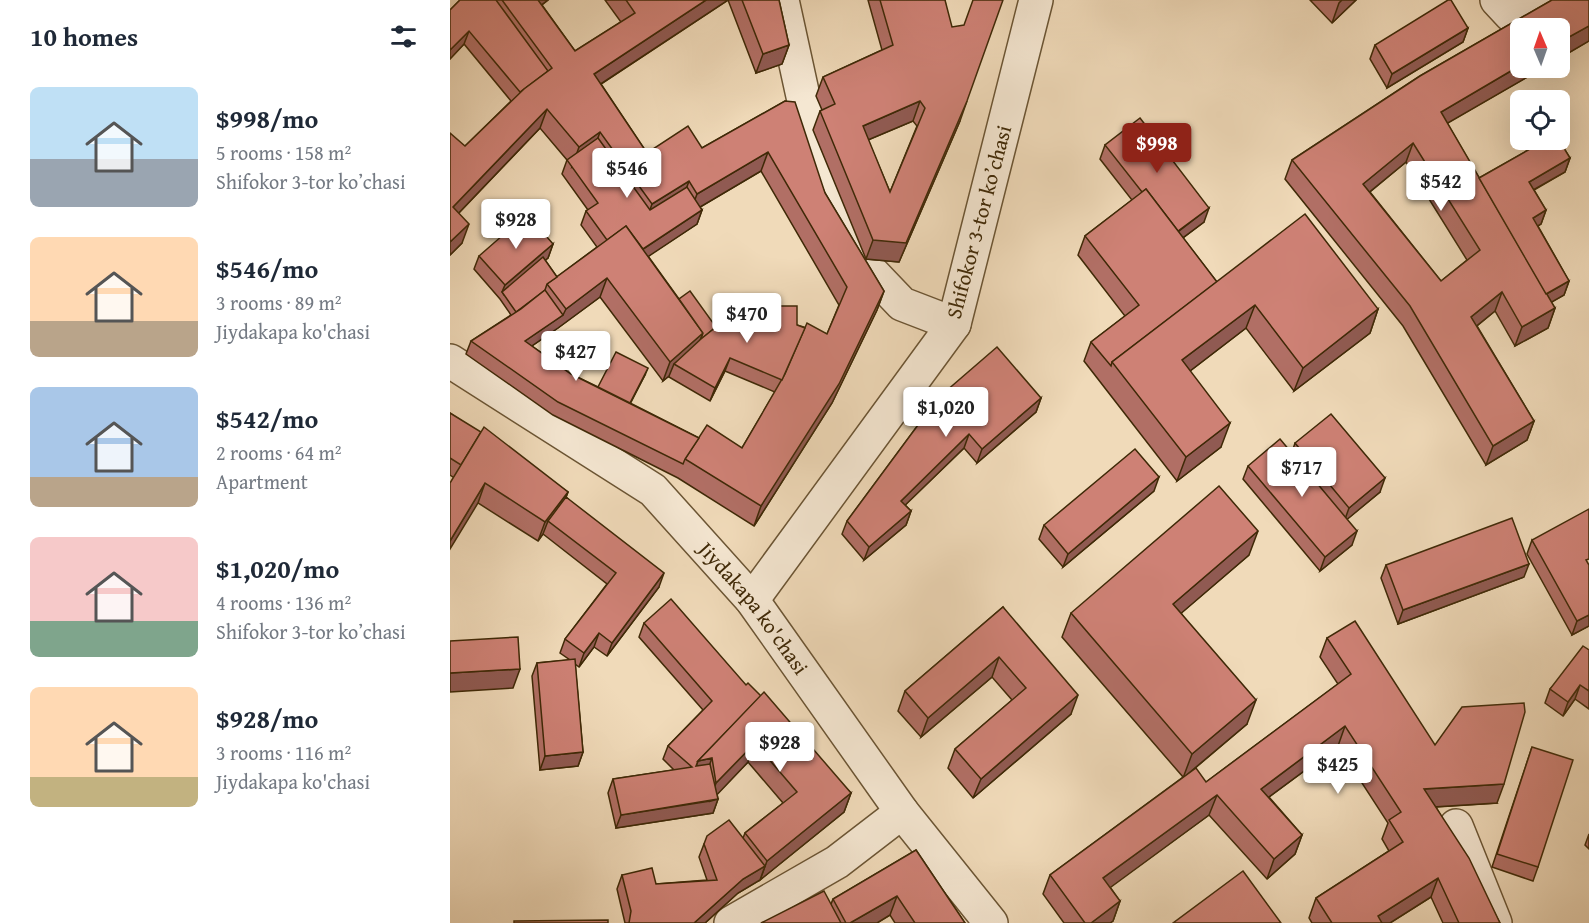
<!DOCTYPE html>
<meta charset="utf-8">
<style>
body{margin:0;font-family:"Gentium Book Plus",serif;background:#f6f6f7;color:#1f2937;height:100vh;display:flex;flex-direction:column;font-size:22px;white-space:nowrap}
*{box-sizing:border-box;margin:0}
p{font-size:20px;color:#747a83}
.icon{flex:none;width:33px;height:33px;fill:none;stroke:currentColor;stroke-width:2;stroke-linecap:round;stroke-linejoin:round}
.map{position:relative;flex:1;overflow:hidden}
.panel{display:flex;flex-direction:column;background:#fff;width:450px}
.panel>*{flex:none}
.needle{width:39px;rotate:358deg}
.tools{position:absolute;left:1060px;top:18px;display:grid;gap:12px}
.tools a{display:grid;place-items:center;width:60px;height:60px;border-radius:9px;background:#fff;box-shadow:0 6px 24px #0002;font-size:30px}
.price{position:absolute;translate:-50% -51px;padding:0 14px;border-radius:6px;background:#fff;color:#222;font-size:20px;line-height:39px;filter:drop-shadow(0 2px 3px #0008)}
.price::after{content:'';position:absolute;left:50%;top:36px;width:18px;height:14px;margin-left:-9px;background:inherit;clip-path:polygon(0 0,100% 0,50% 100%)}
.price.current{background:#8f2418;color:#fff}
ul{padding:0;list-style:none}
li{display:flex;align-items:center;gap:18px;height:150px;padding:0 30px}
li span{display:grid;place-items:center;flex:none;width:168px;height:120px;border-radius:9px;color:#555}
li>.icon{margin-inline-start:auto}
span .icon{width:72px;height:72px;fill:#fffc;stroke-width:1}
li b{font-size:26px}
h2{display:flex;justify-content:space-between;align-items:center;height:72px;padding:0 30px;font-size:26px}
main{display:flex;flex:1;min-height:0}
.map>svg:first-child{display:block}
</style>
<main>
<section class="panel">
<h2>10 homes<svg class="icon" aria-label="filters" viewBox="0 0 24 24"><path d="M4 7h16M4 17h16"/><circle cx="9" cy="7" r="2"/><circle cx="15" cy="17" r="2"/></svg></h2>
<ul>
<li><span style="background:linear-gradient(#bfe0f5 60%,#9aa5b1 0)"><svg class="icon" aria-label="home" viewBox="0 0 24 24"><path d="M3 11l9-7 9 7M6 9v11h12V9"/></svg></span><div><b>$998/mo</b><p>5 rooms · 158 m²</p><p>Shifokor 3-tor koʼchasi</p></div></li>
<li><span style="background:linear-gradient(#ffd9b3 70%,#b9a48a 0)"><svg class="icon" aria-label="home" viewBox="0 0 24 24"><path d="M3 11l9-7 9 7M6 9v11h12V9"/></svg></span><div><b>$546/mo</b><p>3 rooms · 89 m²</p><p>Jiydakapa ko'chasi</p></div></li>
<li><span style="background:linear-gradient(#a9c7e8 75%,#b9a48a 0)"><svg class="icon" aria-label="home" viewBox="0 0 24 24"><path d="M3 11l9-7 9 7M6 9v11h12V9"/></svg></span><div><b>$542/mo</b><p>2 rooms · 64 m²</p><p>Apartment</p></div></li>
<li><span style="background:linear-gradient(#f6c9c9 70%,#7fa58c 0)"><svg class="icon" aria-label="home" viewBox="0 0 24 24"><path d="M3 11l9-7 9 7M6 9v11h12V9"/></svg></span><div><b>$1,020/mo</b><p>4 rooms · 136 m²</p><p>Shifokor 3-tor koʼchasi</p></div></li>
<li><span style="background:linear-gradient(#ffd9b3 75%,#c2b280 0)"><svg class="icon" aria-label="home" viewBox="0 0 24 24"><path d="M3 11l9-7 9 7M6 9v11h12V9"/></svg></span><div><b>$928/mo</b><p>3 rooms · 116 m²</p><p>Jiydakapa ko'chasi</p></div></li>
</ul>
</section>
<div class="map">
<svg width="1139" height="923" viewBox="0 0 1139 923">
<rect width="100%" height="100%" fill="#f0dab9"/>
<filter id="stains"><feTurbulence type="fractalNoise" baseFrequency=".00333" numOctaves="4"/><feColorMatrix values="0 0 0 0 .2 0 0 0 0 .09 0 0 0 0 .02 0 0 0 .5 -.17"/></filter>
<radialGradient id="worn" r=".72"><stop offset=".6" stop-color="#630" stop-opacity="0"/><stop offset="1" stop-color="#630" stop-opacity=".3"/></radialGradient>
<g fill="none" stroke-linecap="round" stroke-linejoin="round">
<g stroke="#6b5534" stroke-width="36">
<g id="minor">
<polyline points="332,0 358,119 378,195 410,260 452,304 504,324"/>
<polyline points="1047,0 1061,15 1088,14 1110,0"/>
<polyline points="1006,826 1045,923"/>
<polyline points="281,923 387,862 452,812"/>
</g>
</g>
<g stroke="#6b5534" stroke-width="36">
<g id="tertiary">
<path id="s1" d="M0,361l203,129 99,110 150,212 89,111"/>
<polyline points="302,600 504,324 586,0"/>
</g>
</g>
<use href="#minor" stroke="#f5e7d2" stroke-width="33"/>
<use href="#tertiary" stroke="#f5e7d2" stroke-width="33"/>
</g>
<g fill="#b16f65" stroke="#3f2907" stroke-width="1.5" fill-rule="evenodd">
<path d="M10,0h88l-6,5 33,46 46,-29 -16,-22h174l10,45 -7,19 -26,9 -28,-73 -127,84 46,69 55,-5 83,-47 40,92 59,98 -7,19 -45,93 -78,123 -76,-48 -125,-63 -87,-61 5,-13 40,-26 -11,-16 -26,-30 5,-13 74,-12 -5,14 -3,2 12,17 40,-30 -16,-22 5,-14 2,-1 -26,-36 5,-14 -27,-32 -81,85 3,30 -12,12 15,-109 46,-45 -47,-57 -14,15v-49zM311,171l78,134 -12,29 -30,-9 -81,2 -37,-28 -31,-43 49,-32 5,-14 -2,-3zM150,297l63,84 6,-5v1l41,24 15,-30 50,21 -33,56 -43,-10 -69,-35 15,-28 -47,12 -27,-13 -39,-28 26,-18z"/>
<path d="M418,0h77l15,121 -61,141 -33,-3 -53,-129 7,-19 2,-1 -6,-14 7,-19 59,-27zM463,121l4,5 -27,66 -22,-52z"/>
<polygon points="860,0 906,0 882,23"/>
<path d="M1102,0h37v41l-29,17v-30h-39v40h22l-96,55 32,55 67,-38h13l11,18 -5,14 -31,18 12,20 -5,14 -3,2 31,55 -5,14 -13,7 4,6 -7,20 -33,18 -20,-35 -18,15 57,95 -7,19 -41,25 -83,-139 -118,-147 7,-19 128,-84zM956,162l61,98 -26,21 -71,-89z"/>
<polygon points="1018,28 1013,42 937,88 920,59 925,45"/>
<polygon points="655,145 754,222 733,238 767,282 928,309 920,333 844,391 796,328 740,371 771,447 727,481 634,361 641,342 675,316 628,255 635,236 682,200 650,159"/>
<polygon points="488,398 591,398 586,412 527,463 514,448 455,505 461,511 456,525 414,560 392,534 397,521"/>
<polygon points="0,413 118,492 116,497 209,587 157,656 144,647 129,667 125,664 133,752 128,766 90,770 82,676 87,663 120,660 110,653 115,639 157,584 93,534 88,541 28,503 3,477 0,475"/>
<polygon points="845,443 930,492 897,519 902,545 870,571 793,479 798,466 842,452"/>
<polygon points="704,491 613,567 589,539 594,525"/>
<polygon points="1082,540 1139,626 1122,635 1077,554"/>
<polygon points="799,555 731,613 797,724 737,775 756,782 888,684 870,657 877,638 985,745 1047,803 986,807 1050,923 993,923 981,897 940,923 862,923 859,918 866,898 939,851 932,839 938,823 888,746 819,797 852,835 845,854 817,879 759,815 660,887 670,901 663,921 660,923 614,923 593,894 600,875 733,777 612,637 621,613"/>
<polygon points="936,565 1074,577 948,624 931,578"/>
<polygon points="553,607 621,714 523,798 498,768 505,749 562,700 542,677 471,737 448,711 455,691"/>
<polygon points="194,623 296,685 401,793 394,812 310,880 288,893 255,923 175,923 167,889 172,875 206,884 257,880 249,857 254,844 293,838 295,833 333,803 298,762 267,794 268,799 263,813 166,828 158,793 163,779 224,770 213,759 218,746 253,710 189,637"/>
<polygon points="1139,650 1139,709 1125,699 1113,716 1095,703 1100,689"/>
<polygon points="1082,747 1088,867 1083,881 1042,867"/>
<polygon points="1139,834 1139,849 1135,845"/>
<polygon points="466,850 515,923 445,923 440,915 427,923 311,923 381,904 383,899"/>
</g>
<g fill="#905a52" stroke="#3f2907" stroke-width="1.5">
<polygon points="83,0 98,0 78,15"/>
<polygon points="256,0 278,0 137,93 144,74"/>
<polygon points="892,0 906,0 882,23 889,3"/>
<polygon points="1139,26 1139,41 1110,58 1110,42"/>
<polygon points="1018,28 1013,42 937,88 942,74"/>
<polygon points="19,31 14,44 0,59 0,50"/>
<polygon points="339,45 332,64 306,73 313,54"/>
<polygon points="1071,65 1071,68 1093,68 984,131 991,112"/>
<polygon points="470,101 463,121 406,145 413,126"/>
<polygon points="517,101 510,121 449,262 416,259 423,240"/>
<polygon points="97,109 90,128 0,222 3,207"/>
<polygon points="150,132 143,152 122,167 129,147"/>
<polygon points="963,143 956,162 906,203 913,184"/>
<polygon points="318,152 311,171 240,213 247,194"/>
<polygon points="1120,158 1115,172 1074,195 1079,182"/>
<polygon points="239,181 232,201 195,224 202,204"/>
<polygon points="759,208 754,222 719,248 724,235"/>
<polygon points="252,210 247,224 184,266 189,252"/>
<polygon points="1096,210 1091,224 1078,232 1083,218"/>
<polygon points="19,224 12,243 0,255 0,242"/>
<polygon points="103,244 98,258 54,295 52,292 55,285"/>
<polygon points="157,278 150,297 108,328 70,354 75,341 113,315 116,309"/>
<polygon points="1119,281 1114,295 1088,310 1093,296"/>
<polygon points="434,291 427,310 382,403 304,526 311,506"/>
<polygon points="1052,292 1045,311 1014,336 1021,317"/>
<polygon points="805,305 796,328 723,384 732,360"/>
<polygon points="1105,308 1098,328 1065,346 1072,327"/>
<polygon points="928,309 920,333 844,391 853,368"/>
<polygon points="253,333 248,345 224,364 219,376 213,381 220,362"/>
<polygon points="280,358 275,371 260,401 265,388"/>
<polygon points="198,368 195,375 174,416 176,409"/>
<polygon points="591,398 586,412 527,463 532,449"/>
<polygon points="1084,421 1077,440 1036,465 1043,446"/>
<polygon points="780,423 771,447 727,481 736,457"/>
<polygon points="519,434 514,448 446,514 451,501"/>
<polygon points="709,477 704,491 613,567 618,554"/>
<polygon points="935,478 930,492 894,522 899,508"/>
<polygon points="35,483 28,503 0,549 0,541"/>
<polygon points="118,492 111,511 98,521 93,534 88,541 95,522"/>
<polygon points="461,511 456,525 414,560 419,547"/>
<polygon points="808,531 799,555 714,628 723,604"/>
<polygon points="907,531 902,545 870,571 875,557"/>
<polygon points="1079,564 1074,577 948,624 953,610"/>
<polygon points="214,573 209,587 157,656 162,643"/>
<polygon points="1139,615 1139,626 1122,635 1127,621"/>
<polygon points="149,633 144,647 129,667 134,653"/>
<polygon points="549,657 542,677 471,737 478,718"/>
<polygon points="70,669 63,688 0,692 0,673"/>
<polygon points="1130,685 1125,699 1113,716 1118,702"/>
<polygon points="628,695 621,714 523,798 531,779"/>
<polygon points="806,700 797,724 733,778 742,754"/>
<polygon points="895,726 888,746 804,808 811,789"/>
<polygon points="305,743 298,762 261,801 268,799 263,813 166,828 171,815 260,801 266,783"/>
<polygon points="133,752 128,766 90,770 95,756"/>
<polygon points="262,758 255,777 241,780 248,761"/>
<polygon points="1054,784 1047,803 967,808 974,789"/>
<polygon points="401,793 394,812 310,880 317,861"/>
<polygon points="767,795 759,815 646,898 653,878"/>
<polygon points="852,835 845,854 817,879 824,859"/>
<polygon points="315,866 310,880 288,893 255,923 244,923 293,879"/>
<polygon points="988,878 981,897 940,923 925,923 928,916"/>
<polygon points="447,896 440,915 427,923 400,923"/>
<polygon points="670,901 663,921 660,923 641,923"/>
</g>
<g fill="#ce8175" stroke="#3f2907" stroke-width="1.5" fill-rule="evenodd">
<polygon points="10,0 46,0 98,71 70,92 19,31 0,50 0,10"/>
<polygon points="52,0 88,0 125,51 185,13 176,0 256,0 144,74 197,153 238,126 252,148 335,101 345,102 375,193 434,291 389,384 311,506 235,459 257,425 292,448 335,374 357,323 377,334 397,287 318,152 247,194 239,181 202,204 150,132 129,147 97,109 3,207 19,224 0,242 0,133 15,146 74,89 102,68"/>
<polygon points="292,0 329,0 339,45 313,54"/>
<path d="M430,0h65l7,27 12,-2 9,-25h30l-36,101 -61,142 -33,-3 -53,-129 15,-7 -12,-27 70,-32zM470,101l5,7 -35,84 -27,-66z"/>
<polygon points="998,0 1001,0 1018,28 942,74 925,45"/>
<path d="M1102,0h37v26l-29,16v-14h-39v37l-80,47 114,196 -33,19 -20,-35 -31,25 63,104 -41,25 -83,-140 -118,-146 128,-84zM963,143l67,107 -39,31 -78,-97z"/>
<polygon points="690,118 759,208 728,231 696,189 692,192 655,145"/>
<polygon points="148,138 200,210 237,187 252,210 193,249 176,226 157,240 136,211 148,203 117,160"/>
<polygon points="1096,140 1109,140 1120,158 1079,182 1096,210 1083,218 1119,281 1096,294 1029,178"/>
<polygon points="696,189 767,282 662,362 661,366 641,342 689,305 635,236"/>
<polygon points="77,214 103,244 55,285 29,256"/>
<polygon points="855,214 928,309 853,368 805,305 732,360 780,423 736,457 662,362"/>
<polygon points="176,226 253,333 220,362 157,278 116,309 97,284"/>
<polygon points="93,257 107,277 97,284 95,290 66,312 52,292"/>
<polygon points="95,290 113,315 75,341 121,374 249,438 235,459 233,464 108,402 21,341 71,309"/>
<polygon points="240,291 266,327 251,339 253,333 229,299"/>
<polygon points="318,306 347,306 347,325 355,328 332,380 280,358 265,388 224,364 251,339 271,323 293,312"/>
<polygon points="547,347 591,398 532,449 519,434 451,501 461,511 419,547 397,521 488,398"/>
<polygon points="166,352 198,368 180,403 148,387"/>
<polygon points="0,413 31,432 11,465 0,458"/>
<polygon points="881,414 935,478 899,508 845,443"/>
<polygon points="34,427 118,492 95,522 35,483 0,541 0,483"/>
<polygon points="830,439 907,531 875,557 798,466"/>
<polygon points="685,449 709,477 618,554 594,525"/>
<polygon points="769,486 808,531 723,604 806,700 742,754 621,613"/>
<polygon points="116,497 214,573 162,643 149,633 134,653 115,639 166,573 98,521"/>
<polygon points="1139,509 1139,559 1136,560 1139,565 1139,615 1127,621 1082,540"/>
<polygon points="1062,518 1079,564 953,610 936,565"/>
<polygon points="221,599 296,685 298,683 311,696 248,761 246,766 260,764 268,799 171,815 163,779 242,767 218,746 262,701 194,623"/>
<polygon points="553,607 628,695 531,779 505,749 576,688 549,657 478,718 455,691"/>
<polygon points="905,621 985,745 1012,707 1074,703 1075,712 1054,784 974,789 1019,858 1050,923 1009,923 988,878 928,916 932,923 882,923 866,898 953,842 939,820 951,812 895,726 811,789 852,835 824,859 767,795 653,878 670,901 641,923 635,923 600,875 746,768 756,782 901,674 877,638"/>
<polygon points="68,637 70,669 0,673 0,641"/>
<polygon points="1133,646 1139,650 1139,691 1130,685 1118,702 1100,689"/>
<polygon points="125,659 133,752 95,756 87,663"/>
<polygon points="314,692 401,793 317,861 295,833 347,792 305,743 266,783 262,758 248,761"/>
<polygon points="1082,747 1123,760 1088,867 1047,854"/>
<polygon points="279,820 315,866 293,879 244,923 179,923 181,911 172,875 202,868 206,884 267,880 254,844 257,836"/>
<polygon points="466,850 515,923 465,923 447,896 400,923 396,923 383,899"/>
<polygon points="793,871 831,923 723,923"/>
<polygon points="374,891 391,923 311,923"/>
<polygon points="158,920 158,923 64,923 64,921"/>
</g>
<g text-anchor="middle" stroke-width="5" stroke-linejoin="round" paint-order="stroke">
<g font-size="21" fill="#3f2907" stroke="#f5e7d2">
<text transform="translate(529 222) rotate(-75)" y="7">Shifokor 3-tor koʼchasi</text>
<text dy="7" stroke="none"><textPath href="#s1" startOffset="396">Jiydakapa ko'chasi</textPath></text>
</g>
</g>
<rect width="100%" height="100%" filter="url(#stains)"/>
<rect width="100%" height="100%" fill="url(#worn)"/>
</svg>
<div class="tools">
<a><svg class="needle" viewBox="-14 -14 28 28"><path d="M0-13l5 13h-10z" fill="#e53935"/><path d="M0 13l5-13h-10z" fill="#747a83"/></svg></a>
<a><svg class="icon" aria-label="locate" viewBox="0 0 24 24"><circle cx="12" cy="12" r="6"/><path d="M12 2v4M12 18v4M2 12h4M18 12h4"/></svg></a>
</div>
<b class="price current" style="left:707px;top:174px">$998</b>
<b class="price" style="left:177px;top:199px">$546</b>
<b class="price" style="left:991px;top:212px">$542</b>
<b class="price" style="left:66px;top:250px">$928</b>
<b class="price" style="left:297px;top:344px">$470</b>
<b class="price" style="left:126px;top:382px">$427</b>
<b class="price" style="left:496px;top:438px">$1,020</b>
<b class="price" style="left:852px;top:498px">$717</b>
<b class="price" style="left:330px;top:773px">$928</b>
<b class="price" style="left:888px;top:795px">$425</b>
</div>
</main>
